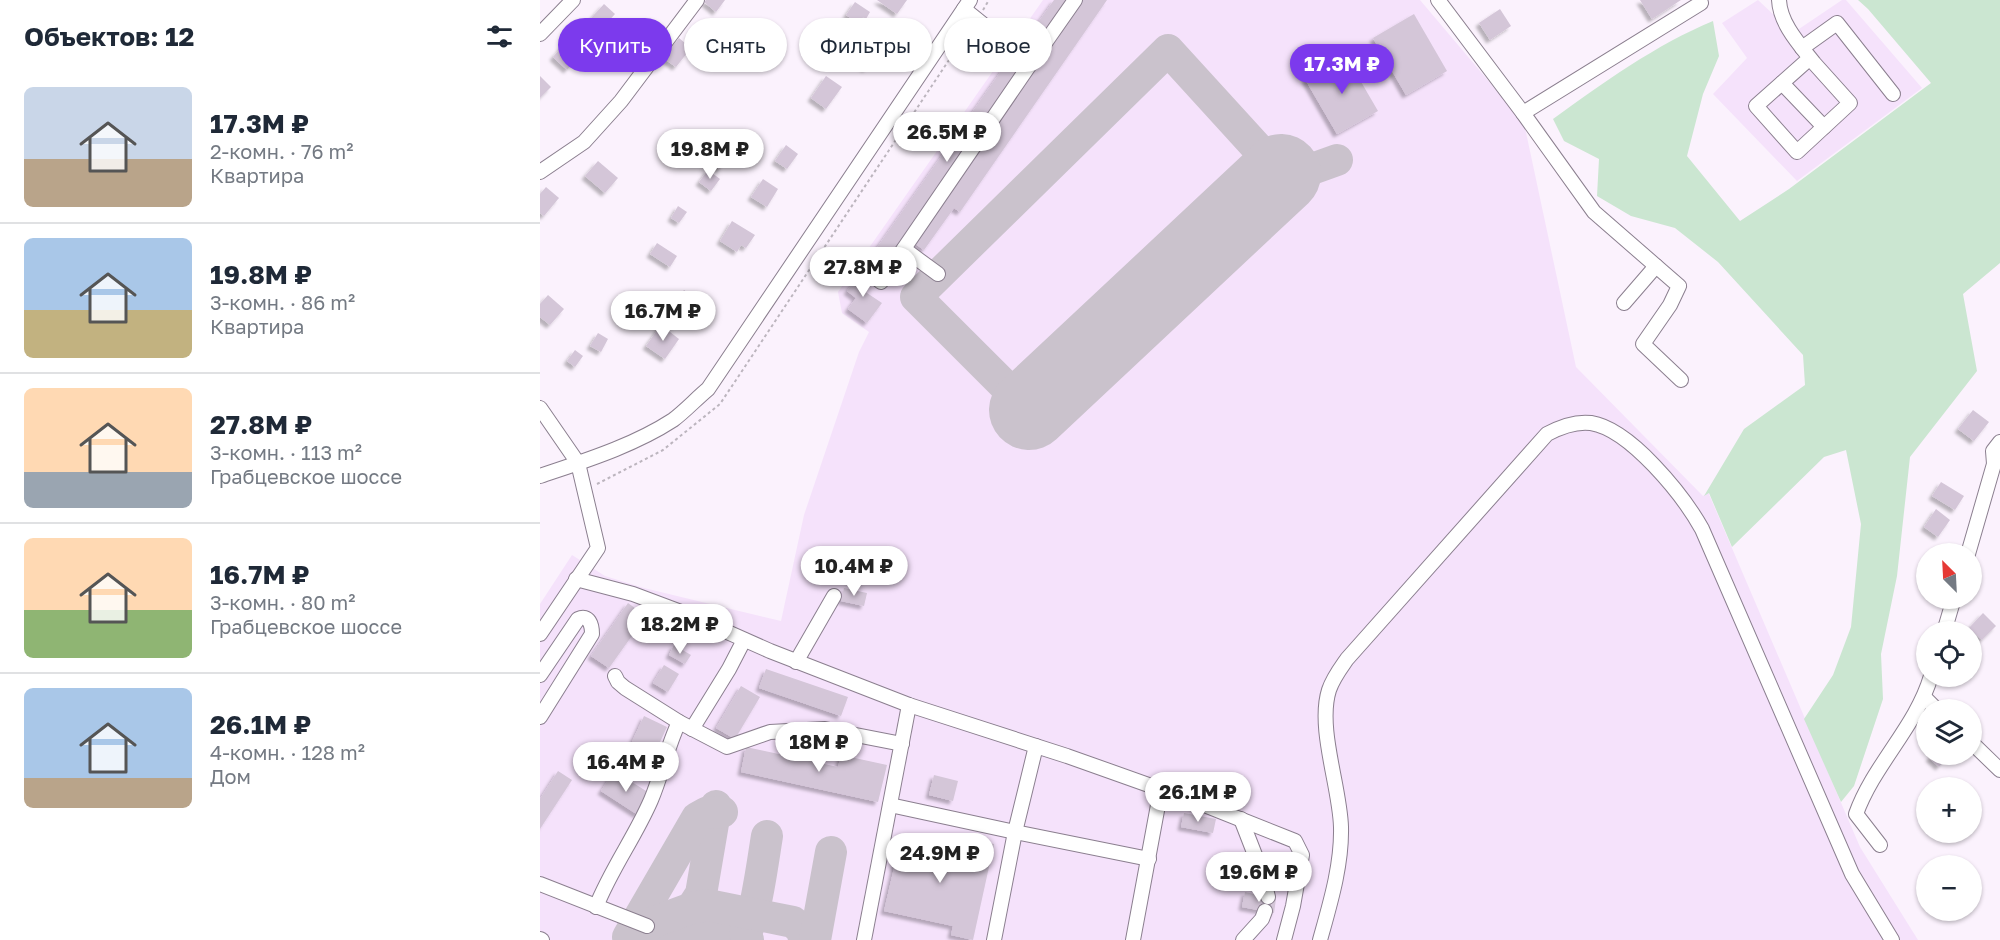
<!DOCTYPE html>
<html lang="ru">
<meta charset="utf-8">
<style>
body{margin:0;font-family:"Golos Text",sans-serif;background:#f2f2f3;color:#1f2937;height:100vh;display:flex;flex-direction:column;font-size:22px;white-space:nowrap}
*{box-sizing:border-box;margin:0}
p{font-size:20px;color:#747a83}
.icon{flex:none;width:33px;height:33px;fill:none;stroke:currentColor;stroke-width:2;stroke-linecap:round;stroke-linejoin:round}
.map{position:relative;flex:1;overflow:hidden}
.panel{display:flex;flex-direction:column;background:#fff;width:540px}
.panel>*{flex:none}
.top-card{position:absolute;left:18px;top:18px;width:570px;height:54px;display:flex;gap:12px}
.needle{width:39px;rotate:336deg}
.fabs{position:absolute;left:1376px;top:543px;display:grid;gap:12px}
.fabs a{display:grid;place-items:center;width:66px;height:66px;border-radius:50%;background:#fff;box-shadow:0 2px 4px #0004;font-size:30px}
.price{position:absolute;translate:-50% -51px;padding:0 14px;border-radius:21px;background:#fff;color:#222;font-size:20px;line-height:39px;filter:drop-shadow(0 2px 3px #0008)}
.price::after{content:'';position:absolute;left:50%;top:36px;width:18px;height:14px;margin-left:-9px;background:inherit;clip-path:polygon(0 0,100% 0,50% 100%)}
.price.on{background:#7c3aed;color:#fff}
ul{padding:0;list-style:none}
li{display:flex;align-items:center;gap:18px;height:150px;padding:0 24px}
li+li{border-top:2px solid #e0e1e3}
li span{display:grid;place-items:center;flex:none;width:168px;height:120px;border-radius:9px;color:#555}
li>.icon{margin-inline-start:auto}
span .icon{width:72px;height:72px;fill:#fffc;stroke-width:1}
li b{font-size:26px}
h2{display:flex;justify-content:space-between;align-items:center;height:72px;padding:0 24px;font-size:26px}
.pill{padding:0 21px;border-radius:27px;background:#fff;box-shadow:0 2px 4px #0004;font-size:21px;line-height:54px}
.pill.on{background:#7c3aed;color:#fff}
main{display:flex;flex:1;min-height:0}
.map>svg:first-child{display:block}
</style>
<main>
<section class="panel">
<h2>Объектов: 12<svg class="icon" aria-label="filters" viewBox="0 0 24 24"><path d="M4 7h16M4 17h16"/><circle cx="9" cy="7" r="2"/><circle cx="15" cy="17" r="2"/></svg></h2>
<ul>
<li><span style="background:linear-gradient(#c9d6e8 60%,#b9a48a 0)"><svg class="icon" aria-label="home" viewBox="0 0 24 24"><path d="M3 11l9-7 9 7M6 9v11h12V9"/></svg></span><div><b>17.3M ₽</b><p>2-комн. · 76 m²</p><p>Квартира</p></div></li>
<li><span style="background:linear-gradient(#a9c7e8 60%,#c2b280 0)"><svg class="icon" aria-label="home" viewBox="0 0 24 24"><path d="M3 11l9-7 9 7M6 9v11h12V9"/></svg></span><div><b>19.8M ₽</b><p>3-комн. · 86 m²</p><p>Квартира</p></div></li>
<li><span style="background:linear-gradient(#ffd9b3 70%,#9aa5b1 0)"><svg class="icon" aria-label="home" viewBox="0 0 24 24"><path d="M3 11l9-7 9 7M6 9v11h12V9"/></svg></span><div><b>27.8M ₽</b><p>3-комн. · 113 m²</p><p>Грабцевское шоссе</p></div></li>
<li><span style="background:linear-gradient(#ffd9b3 60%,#8fb573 0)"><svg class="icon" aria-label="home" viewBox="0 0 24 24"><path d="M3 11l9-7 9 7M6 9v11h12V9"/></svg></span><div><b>16.7M ₽</b><p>3-комн. · 80 m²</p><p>Грабцевское шоссе</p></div></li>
<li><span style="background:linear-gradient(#a9c7e8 75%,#b9a48a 0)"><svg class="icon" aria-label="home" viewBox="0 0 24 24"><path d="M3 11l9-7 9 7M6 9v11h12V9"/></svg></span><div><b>26.1M ₽</b><p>4-комн. · 128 m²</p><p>Дом</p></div></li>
</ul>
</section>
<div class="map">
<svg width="1460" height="940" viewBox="0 0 1460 940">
<defs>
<filter id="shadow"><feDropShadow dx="-3.5" dy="3.5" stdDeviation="1.5" flood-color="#0004"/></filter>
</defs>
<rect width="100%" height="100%" fill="#fbf2fd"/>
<g fill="#f5e2fb">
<polygon points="503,0 880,0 984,123 1036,367 1163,496 1168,492 1320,847 1378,940 0,940 0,604 32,555 65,576 104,588 241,621 264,515 319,352 329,332 302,313 298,292"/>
<polygon points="1218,0 1253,33 1302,0 1306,0 1382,88 1257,181 1173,94 1207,58 1182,23"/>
</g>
<path fill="#cbe6d1" d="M1318,0h142v263l-37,31 14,77 -67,86 -13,119 -16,78 2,45 -29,87 -13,16 -37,-83 29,-44 18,-48 10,-103 -15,-74 -22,7 -92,90 -23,-54 -5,3 40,-67 61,-44 -2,-30 -85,-93 -43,-34 -44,-12 -34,-20 2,-37 -35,-18 -11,-22c48,-35 104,-75 160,-98l6,35 -16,38 -16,62 53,65 49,-32 142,-106 -63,-74z"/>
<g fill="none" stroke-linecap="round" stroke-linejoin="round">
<g stroke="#cac2cc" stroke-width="32">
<polyline points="489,410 376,297 628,50 741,174 758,174 797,160"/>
<polyline points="152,908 161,894 176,806"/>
<polyline points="116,927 133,924 208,940"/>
<path d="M205,933c10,-9 19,-80 22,-97"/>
<polyline points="88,937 157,818 166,813 182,812"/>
<polyline points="91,940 114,922 152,908 168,905 253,922 261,929 265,940"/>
<polyline points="275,940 291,852"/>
</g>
<polyline stroke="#cac2cc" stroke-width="80" points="489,410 741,174"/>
</g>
<g fill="#d4c6d8" filter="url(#shadow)">
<polygon points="166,0 185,0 176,12 164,2"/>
<polygon points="337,0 367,0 357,14"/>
<polygon points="514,0 528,0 490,55 480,48"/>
<polygon points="543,0 567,0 420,212 414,208 384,250 374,243"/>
<polygon points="1100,0 1141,0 1112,19"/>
<polygon points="315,2 330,12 326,19 323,17 319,23 306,15"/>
<polygon points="64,4 75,14 53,38 42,28"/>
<polygon points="960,9 971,26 950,40 939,23"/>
<polygon points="874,14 907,71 866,95 833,38"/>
<polygon points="177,20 194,32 183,46 167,34"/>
<polygon points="139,38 151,48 136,67 123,58"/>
<polygon points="325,38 341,49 326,69 311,58"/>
<polygon points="27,41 42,53 27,70 13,57"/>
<polygon points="806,56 838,111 797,134 765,79"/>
<polygon points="471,57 485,66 343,269 329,259"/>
<polygon points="0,76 11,87 0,98"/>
<polygon points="286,76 302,87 286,109 271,98"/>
<polygon points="246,145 258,154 247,169 235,161"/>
<polygon points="179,151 188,158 180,169 171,163"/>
<polygon points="58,161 78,178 65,193 45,176"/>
<polygon points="168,170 180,179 171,191 159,182"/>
<polygon points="223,179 238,189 227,207 211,197"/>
<polygon points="6,187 19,198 4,216 0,213 0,194"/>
<polygon points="138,206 147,212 139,223 131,218"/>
<polygon points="192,221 215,235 206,248 201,245 197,252 180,241"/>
<polygon points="117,243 137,256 130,267 110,254"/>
<polygon points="322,271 333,279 324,291 342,303 327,323 308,309 316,298 307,291"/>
<polygon points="144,290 165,305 152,324 130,309"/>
<polygon points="8,295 24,309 10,325 0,317 0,304"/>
<polygon points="121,325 139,339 125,359 106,346"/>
<polygon points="58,333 68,339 61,352 50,346"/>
<polygon points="35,350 43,356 35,367 27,361"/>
<polygon points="1433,410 1449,422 1434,441 1418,429"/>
<polygon points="1401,482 1424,496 1415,510 1392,496"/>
<polygon points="1396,509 1410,520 1398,537 1384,527"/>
<polygon points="304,588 327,593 324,606 301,601"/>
<polygon points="88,603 106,616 69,668 51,656"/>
<polygon points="1443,613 1456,626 1442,640 1429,628"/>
<polygon points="134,645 151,655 145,664 129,655"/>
<polygon points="124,665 139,674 128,692 113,683"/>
<polygon points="226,669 308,697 301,716 219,688"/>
<polygon points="201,686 220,697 195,739 176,728"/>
<polygon points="104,716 127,727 114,755 91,744"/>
<polygon points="206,747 298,767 301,755 347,765 338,802 201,772"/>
<polygon points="1393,754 1410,754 1399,767 1389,758"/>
<polygon points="18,771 32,780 0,829 0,799"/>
<polygon points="74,771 111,794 98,815 61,791"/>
<polygon points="394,775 418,781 413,801 389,795"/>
<polygon points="644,813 676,819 673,833 641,827"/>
<polygon points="361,838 428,853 431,839 454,844 433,940 411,935 413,926 344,911"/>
<polygon points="705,892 736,899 734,913 702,907"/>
</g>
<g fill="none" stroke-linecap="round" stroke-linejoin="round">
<g stroke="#8b7f8f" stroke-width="16">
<g id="minor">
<polyline points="898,0 983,113 1161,3"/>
<path d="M1239,0c1,24 21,45 35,63l36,40 -53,49 -41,-46 54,-48"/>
<polyline points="424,9 491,63 535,0"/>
<polyline points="0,34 33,0"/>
<polyline points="1262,48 1297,23 1353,94"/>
<polyline points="1242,83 1284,127"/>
<polyline points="983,113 1054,212 1116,266 1084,303"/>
<polyline points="0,172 44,142 81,101 157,0"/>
<polyline points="364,249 398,274"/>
<polyline points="311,259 341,282 491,63"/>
<polyline points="1116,266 1139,286 1130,305 1103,344 1141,380"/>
<polyline points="0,408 38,463 58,548 0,634"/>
<path d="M0,476c44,-15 93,-30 133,-56 12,-9 23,-21 35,-31l262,-389"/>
<polyline points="1428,554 1454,464 1453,451 1460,442"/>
<polyline points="36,579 93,594 149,615 230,651 369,705 527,756 662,804 755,841 762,855 753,906 744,940"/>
<polyline points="1404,632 1414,598"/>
<polyline points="256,662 294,596"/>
<path d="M0,675l38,-56c11,-5 14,6 14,15l-52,83"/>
<polyline points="75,676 78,682 85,688 139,722 187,747 230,732 285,729 362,744"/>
<polyline points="1385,698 1397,710"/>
<polyline points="152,729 189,669 204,640"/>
<polyline points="1431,742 1460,770"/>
<polyline points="350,805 475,832 609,859"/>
<polyline points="701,819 722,873 728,897"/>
<path d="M1340,845l-24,-31c18,-50 60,-87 75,-138"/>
<polyline points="0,884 107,926"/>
<path d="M56,907c15,-38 39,-70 55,-107 11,-26 16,-53 28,-78"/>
<polyline points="0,939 2,940"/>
<polyline points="324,940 369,705"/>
<polyline points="454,940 475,832 496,746"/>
<polyline points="593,940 621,789"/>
<polyline points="703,940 722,919 725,911"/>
<path d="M780,940c10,-36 22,-75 21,-113 -1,-40 -24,-99 -12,-137 4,-12 11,-21 18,-31l200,-225c13,-7 28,-13 44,-11 39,6 92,72 111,106l150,345 40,66"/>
</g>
</g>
<g stroke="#bcb5be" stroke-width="2" stroke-dasharray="3 3" stroke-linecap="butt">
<polyline points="443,10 449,0"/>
<polyline points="57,484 123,450 180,404 429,30"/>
</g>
<use href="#minor" stroke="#fff" stroke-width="14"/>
</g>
</svg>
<div class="fabs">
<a><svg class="needle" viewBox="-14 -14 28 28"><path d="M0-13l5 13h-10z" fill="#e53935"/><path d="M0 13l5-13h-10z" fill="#747a83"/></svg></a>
<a><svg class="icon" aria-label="locate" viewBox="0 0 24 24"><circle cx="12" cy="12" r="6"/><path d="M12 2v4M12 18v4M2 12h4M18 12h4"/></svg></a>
<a><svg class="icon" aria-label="layers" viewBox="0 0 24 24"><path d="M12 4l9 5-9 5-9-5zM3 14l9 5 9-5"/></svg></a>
<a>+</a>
<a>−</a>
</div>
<b class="price on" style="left:802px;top:95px">17.3M ₽</b>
<b class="price" style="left:407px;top:163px">26.5M ₽</b>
<b class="price" style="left:170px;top:180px">19.8M ₽</b>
<b class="price" style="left:323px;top:298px">27.8M ₽</b>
<b class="price" style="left:123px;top:342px">16.7M ₽</b>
<b class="price" style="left:314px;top:597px">10.4M ₽</b>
<b class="price" style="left:140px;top:655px">18.2M ₽</b>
<b class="price" style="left:279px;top:773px">18M ₽</b>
<b class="price" style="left:86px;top:793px">16.4M ₽</b>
<b class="price" style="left:658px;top:823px">26.1M ₽</b>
<b class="price" style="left:400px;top:884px">24.9M ₽</b>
<b class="price" style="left:719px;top:903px">19.6M ₽</b>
<div class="top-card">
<a class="pill on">Купить</a>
<a class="pill">Снять</a>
<a class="pill">Фильтры</a>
<a class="pill">Новое</a>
</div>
</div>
</main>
